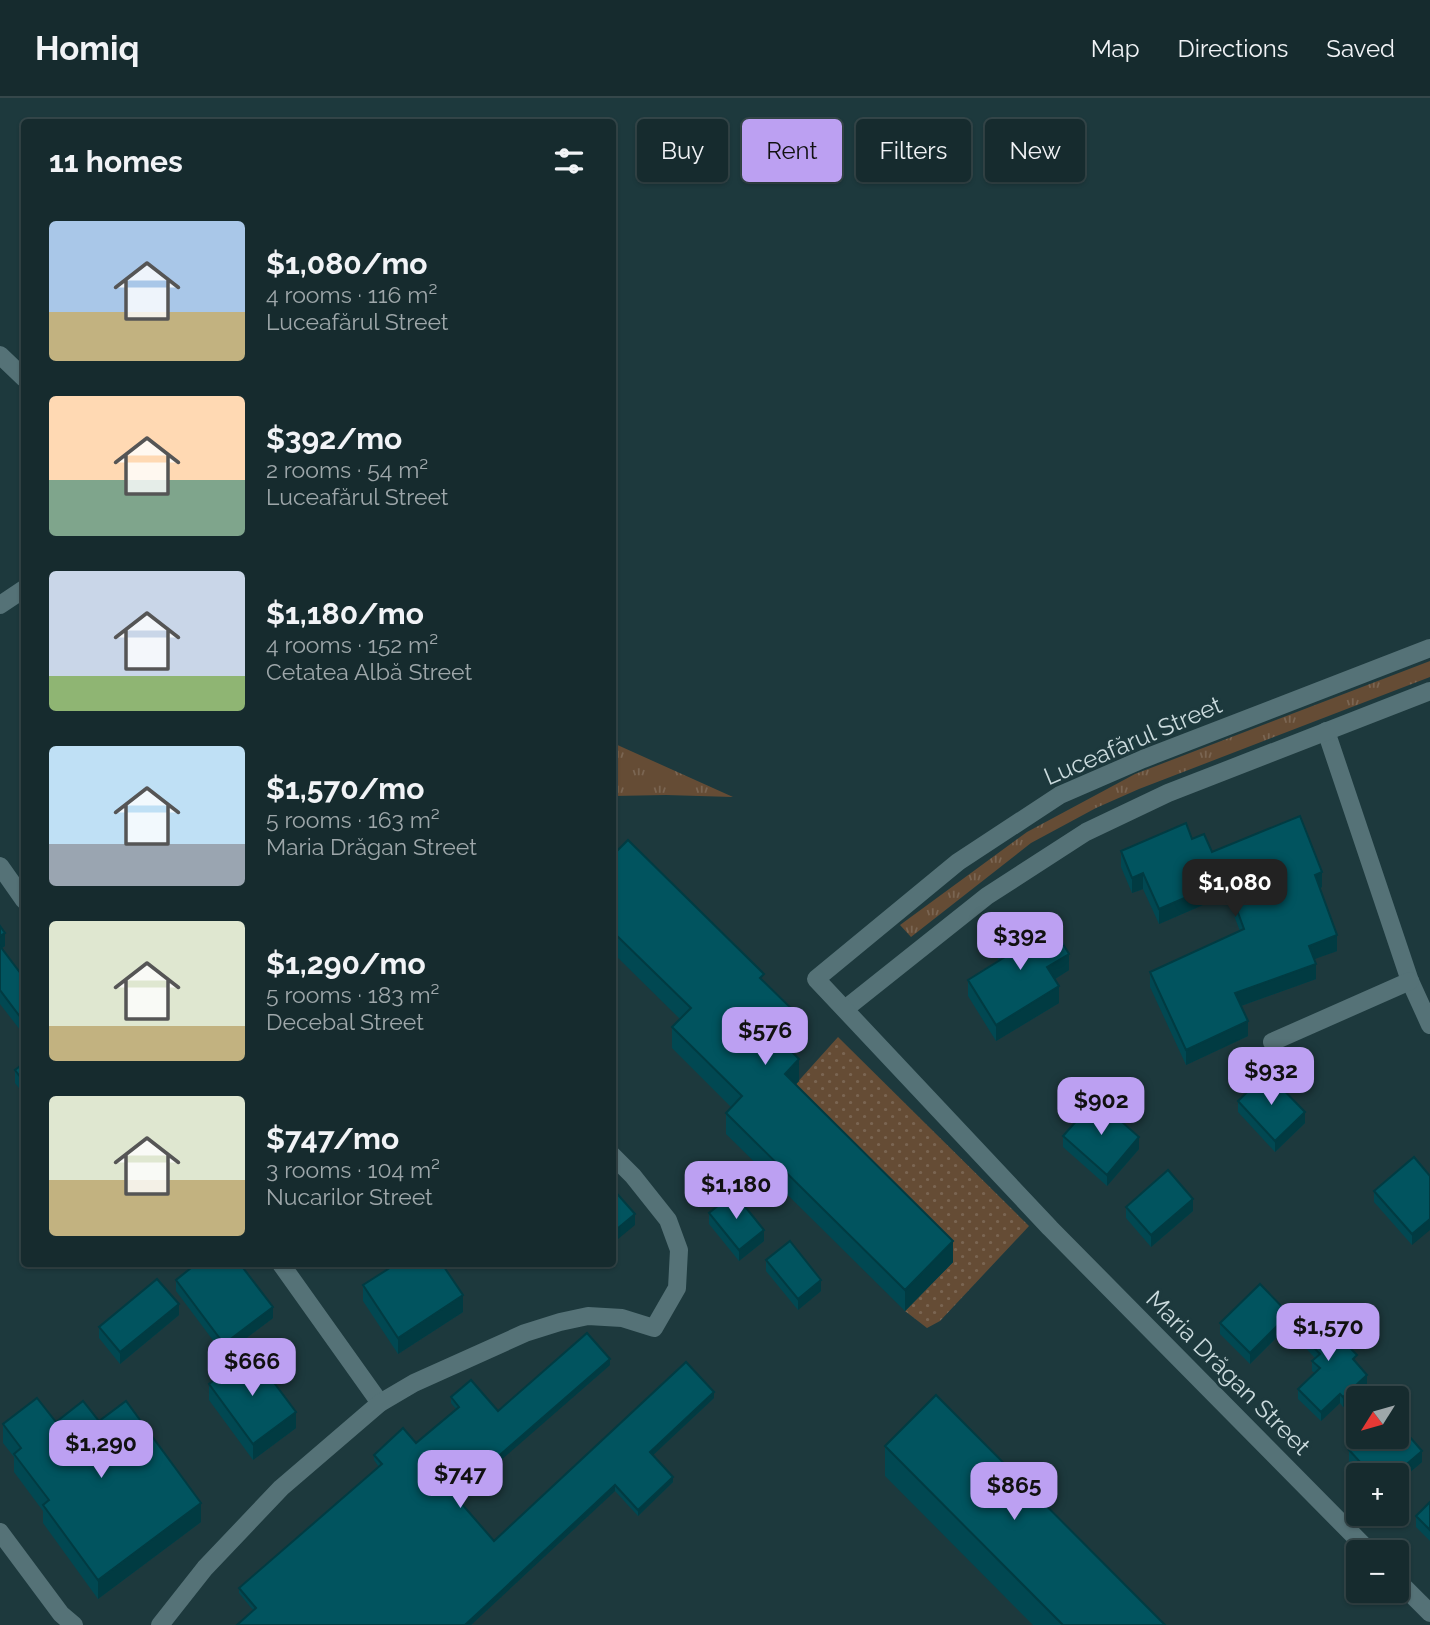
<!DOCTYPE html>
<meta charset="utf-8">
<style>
body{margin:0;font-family:Raleway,sans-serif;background:#23373a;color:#f1f3f6;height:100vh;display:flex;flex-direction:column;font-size:26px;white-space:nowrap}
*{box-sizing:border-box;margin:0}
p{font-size:23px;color:#9ea7aa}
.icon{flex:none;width:38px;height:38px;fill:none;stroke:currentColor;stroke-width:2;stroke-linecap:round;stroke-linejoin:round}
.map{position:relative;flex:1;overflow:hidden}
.side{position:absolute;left:21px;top:21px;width:595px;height:1148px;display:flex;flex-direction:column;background:#162b2e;border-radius:7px;box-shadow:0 2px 5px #0004,0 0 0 2px #35474a}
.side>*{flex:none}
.hud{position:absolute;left:637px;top:21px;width:665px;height:63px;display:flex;gap:14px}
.needle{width:46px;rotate:233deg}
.controls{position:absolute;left:1346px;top:1288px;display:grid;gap:14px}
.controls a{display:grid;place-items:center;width:63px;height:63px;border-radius:7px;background:#162b2e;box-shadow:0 2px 5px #0004,0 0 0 2px #35474a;font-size:35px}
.price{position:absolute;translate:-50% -60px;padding:0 16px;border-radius:14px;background:#bca0f2;color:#111;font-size:23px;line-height:46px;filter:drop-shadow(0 2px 4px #0008)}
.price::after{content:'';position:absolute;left:50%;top:42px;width:21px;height:16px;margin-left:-10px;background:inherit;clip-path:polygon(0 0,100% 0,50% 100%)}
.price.on{background:#222;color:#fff}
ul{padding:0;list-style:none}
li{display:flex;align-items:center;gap:21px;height:175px;padding:0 28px}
li span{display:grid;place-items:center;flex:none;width:196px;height:140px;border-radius:7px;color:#555}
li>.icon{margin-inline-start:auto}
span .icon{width:84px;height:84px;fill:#fffc;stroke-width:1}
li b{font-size:30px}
h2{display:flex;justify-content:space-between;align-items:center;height:84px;padding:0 28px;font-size:30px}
.pill{padding:0 24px;border-radius:7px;background:#162b2e;box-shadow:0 2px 5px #0004,0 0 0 2px #35474a;font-size:24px;line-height:63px}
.pill.on{background:#bca0f2;color:#111}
header{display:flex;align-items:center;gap:42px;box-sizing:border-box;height:98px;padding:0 35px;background:#162b2e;border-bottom:2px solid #35474a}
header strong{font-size:33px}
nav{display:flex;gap:38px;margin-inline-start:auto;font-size:24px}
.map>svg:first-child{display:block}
</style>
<header>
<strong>Homiq</strong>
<nav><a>Map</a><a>Directions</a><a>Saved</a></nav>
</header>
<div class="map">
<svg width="1430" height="1527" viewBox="0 0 1430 1527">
<defs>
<pattern id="grass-tufts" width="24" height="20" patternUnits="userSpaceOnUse" patternTransform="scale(1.75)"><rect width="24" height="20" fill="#654c35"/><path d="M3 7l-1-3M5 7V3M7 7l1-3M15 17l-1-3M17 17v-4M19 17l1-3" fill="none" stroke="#7a6552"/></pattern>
<pattern id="park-dots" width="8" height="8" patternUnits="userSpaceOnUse" patternTransform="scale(1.75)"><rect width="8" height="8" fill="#654c35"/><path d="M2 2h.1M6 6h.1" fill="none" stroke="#7a6552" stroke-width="1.8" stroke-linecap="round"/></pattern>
</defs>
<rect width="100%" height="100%" fill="#1d393d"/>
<g fill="url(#grass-tufts)">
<polygon points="1430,563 1430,579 1139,691 1096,710 1031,745 911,839 900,827 1027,734 1135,676"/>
<polygon points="613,645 733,699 666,697 613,698"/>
</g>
<polygon fill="url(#park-dots)" points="838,939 1029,1128 940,1223 927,1230 905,1213 953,1164 785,998"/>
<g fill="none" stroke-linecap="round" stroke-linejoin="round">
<g stroke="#557277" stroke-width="18">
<polyline points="0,257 24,280"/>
<polyline points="0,507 24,491"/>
<polyline points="1326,633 1410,883 1430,927"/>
<polyline points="0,768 24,802"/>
<polyline points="845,911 987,798 1086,734 1168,695 1430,593"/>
<polyline points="1272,944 1410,883"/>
<polyline points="281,1166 380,1305"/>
<polyline points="0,1434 61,1516 74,1527"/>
<polyline points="1370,1454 1050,1130 816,881 958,764 1060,697 1143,661 1430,550"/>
<polyline points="1396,1481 1430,1515"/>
<polyline points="160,1527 205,1470 281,1390 380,1305 414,1285 525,1235 560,1224 588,1218 622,1220 654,1230 677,1190 679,1152 668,1122 633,1078 612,1057"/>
</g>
</g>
<g fill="#014852">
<polygon points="1192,741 1212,754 1322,789 1320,790 1337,853 1314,861 1316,881 1241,908 1248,938 1186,967 1150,889 1150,874 1240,833 1226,797 1159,826 1143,791 1132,795 1121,769 1121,753"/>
<polygon points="612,751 764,884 802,943 791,953 799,983 795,987 953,1164 905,1213 726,1036 726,1015 731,1009 672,950 672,929 680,921 612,854"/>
<polygon points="0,828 5,848 2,850 24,880 24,937 0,906"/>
<polygon points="998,848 1069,872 1055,881 1059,905 996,943 968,898 968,882 998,864"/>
<polygon points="24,965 24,1005 22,1002 22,994 15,985 15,972"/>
<polygon points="1238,1003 1305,1025 1275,1054 1238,1014"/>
<polygon points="1063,1038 1139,1051 1107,1088 1063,1049"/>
<polygon points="1430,1078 1412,1147 1374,1104 1374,1093"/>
<polygon points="1126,1109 1193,1113 1151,1149 1126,1120"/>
<polygon points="709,1115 764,1143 739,1163 709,1126"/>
<polygon points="766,1162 821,1193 798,1212 766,1173"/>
<polygon points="176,1182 273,1220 224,1257 176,1193"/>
<polygon points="363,1187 463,1214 398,1256 363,1203"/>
<polygon points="179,1217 120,1266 99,1240 99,1229"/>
<polygon points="1220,1225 1289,1227 1250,1266 1220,1236"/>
<polygon points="1294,1229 1357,1266 1367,1286 1343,1309 1340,1305 1321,1323 1298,1301 1298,1291 1315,1275 1312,1273 1312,1263 1315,1260 1294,1238"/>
<polygon points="610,1267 457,1400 494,1443 714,1300 653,1357 673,1384 638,1418 615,1393 471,1527 237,1527 253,1512 239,1495 239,1490 379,1369 374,1362 374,1357 416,1345 456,1311 451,1305 451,1299 498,1313"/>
<polygon points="209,1286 296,1330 253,1362 209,1302"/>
<polygon points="99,1323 201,1424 98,1501 43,1425 43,1413 14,1374 14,1359 3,1345 3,1326"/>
<polygon points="885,1348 1165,1527 1033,1527 885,1378"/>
<polygon points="1349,1352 1422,1364 1396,1386 1396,1377 1362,1377 1349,1363"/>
<polygon points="1430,1404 1430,1443 1416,1429 1416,1418"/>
</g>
<g fill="#013b42">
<polygon points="1322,774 1322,789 1315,792 1315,777"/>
<polygon points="1143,775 1143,791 1132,795 1132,780"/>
<polygon points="1226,782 1226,797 1159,826 1159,811"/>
<polygon points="5,835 5,848 0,851 0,838"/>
<polygon points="1337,837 1337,853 1309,863 1309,848"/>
<polygon points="1069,856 1069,872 1047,886 1047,869"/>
<polygon points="1316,866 1316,881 1235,910 1235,895"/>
<polygon points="1059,888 1059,905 996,943 996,927"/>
<polygon points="802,921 802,943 781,964 781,943"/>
<polygon points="1248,923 1248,938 1186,967 1186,952"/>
<polygon points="799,961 799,983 785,998 785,976"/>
<polygon points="1305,1014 1305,1025 1275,1054 1275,1043"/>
<polygon points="1139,1039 1139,1051 1107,1088 1107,1077"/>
<polygon points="1193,1101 1193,1113 1151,1149 1151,1137"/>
<polygon points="635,1116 635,1127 612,1146 612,1135"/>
<polygon points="1430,1121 1430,1132 1412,1147 1412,1136"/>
<polygon points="764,1132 764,1143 739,1163 739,1152"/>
<polygon points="953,1143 953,1164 905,1213 905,1192"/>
<polygon points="821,1182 821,1193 798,1212 798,1201"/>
<polygon points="463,1197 463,1214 398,1256 398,1240"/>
<polygon points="179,1206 179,1217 120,1266 120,1254"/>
<polygon points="273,1209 273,1220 224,1257 224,1246"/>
<polygon points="1289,1216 1289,1227 1250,1266 1250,1255"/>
<polygon points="610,1261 610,1267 454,1403 454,1397"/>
<polygon points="1367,1277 1367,1286 1343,1309 1343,1299"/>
<polygon points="714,1294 714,1300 650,1360 650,1354"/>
<polygon points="1340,1296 1340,1305 1321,1323 1321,1314"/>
<polygon points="296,1314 296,1330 253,1362 253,1346"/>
<polygon points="1422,1353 1422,1364 1396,1386 1396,1377 1394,1377"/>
<polygon points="673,1379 673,1384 638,1418 638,1412"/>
<polygon points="615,1387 615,1393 471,1527 465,1527"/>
<polygon points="201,1405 201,1424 98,1501 98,1482"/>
</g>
<g fill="#01545f" stroke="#013b42" stroke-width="2">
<polygon points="1300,718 1322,774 1315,777 1337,837 1309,848 1316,866 1235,895 1248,923 1186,952 1150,874 1244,831 1226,782 1159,811 1143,775 1132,780 1121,753 1186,725 1192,741 1204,736 1212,754"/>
<polygon points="628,742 764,876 760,880 802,921 781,943 799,961 785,976 953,1143 905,1192 726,1015 742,998 672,929 691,910 612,833 612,751 616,754"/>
<polygon points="1047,819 1069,856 1047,869 1059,888 996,927 968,882 1005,859 998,848"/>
<polygon points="0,828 5,835 0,838"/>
<polygon points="0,848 24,880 24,924 0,892"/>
<polygon points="24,965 24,984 15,972"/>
<polygon points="1267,975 1305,1014 1275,1043 1238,1003"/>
<polygon points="1096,1001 1139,1039 1107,1077 1063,1038"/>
<polygon points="1414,1059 1430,1078 1430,1121 1412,1136 1374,1093"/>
<polygon points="1168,1072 1193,1101 1151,1137 1126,1109"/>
<polygon points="612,1090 635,1116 612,1135"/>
<polygon points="734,1095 764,1132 739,1152 709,1115"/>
<polygon points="790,1143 821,1182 798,1201 766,1162"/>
<polygon points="196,1166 240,1166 273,1209 224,1246 176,1182"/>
<polygon points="396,1166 442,1166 463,1197 398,1240 363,1187"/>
<polygon points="157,1181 179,1206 120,1254 99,1229"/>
<polygon points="1260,1186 1289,1216 1250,1255 1220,1225"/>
<polygon points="1312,1211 1357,1257 1353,1261 1367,1277 1343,1299 1340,1296 1321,1314 1298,1291 1320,1270 1312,1263 1320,1256 1294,1229"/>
<polygon points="587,1235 610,1261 454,1397 494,1443 686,1264 714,1294 650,1354 673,1379 638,1412 615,1387 465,1527 237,1527 256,1510 239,1490 382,1366 374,1357 403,1330 416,1345 459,1309 451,1299 471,1282 498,1313"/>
<polygon points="251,1254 296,1314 253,1346 209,1286"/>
<polygon points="936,1297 1165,1527 1063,1527 885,1348"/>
<polygon points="37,1300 56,1324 83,1303 99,1323 126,1303 201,1405 98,1482 43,1407 49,1402 14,1356 21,1350 3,1326"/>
<polygon points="1396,1323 1422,1353 1394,1377 1372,1377 1349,1352 1364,1339 1396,1339"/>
<polygon points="1430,1404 1430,1432 1416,1418"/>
</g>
<g text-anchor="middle" stroke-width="6" stroke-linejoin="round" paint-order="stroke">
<g font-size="24" fill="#cadadd" stroke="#1d393d">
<text transform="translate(1133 643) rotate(-23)" y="8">Luceafărul Street</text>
<text transform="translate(1228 1275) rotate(45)" y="8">Maria Drăgan Street</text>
</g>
</g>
</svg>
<div class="controls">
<a><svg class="needle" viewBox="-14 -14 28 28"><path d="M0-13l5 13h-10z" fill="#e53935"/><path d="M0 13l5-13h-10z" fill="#9ea7aa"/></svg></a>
<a>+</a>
<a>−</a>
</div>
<b class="price on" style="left:1235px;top:821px">$1,080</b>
<b class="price" style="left:1020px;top:874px">$392</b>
<b class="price" style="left:765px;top:969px">$576</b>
<b class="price" style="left:1271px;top:1009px">$932</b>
<b class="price" style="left:1101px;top:1039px">$902</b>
<b class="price" style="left:736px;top:1123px">$1,180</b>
<b class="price" style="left:1328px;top:1265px">$1,570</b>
<b class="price" style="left:252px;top:1300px">$666</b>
<b class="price" style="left:101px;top:1382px">$1,290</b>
<b class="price" style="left:460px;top:1412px">$747</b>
<b class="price" style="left:1014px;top:1424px">$865</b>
<div class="hud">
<a class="pill">Buy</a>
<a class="pill on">Rent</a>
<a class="pill">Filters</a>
<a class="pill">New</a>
</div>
<section class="side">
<h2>11 homes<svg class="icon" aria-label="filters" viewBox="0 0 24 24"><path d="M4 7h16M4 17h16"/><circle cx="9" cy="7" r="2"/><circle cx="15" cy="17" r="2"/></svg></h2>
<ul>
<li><span style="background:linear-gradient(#a9c7e8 65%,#c2b280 0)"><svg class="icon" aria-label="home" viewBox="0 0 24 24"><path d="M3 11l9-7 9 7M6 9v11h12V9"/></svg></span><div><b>$1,080/mo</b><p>4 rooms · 116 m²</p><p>Luceafărul Street</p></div></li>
<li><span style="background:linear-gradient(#ffd9b3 60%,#7fa58c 0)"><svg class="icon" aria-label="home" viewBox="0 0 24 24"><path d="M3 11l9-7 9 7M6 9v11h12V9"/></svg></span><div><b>$392/mo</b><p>2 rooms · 54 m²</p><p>Luceafărul Street</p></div></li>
<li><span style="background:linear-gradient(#c9d6e8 75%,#8fb573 0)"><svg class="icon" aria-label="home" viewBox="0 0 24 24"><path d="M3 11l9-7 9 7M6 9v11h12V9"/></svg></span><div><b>$1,180/mo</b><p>4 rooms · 152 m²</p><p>Cetatea Albă Street</p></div></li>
<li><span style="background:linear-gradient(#bfe0f5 70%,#9aa5b1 0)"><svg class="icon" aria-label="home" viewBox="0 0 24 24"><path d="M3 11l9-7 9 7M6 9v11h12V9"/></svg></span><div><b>$1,570/mo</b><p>5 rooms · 163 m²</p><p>Maria Drăgan Street</p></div></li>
<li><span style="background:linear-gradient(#dfe7d0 75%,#c2b280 0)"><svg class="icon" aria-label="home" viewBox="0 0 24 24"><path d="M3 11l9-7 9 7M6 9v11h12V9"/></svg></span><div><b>$1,290/mo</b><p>5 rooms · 183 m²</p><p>Decebal Street</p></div></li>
<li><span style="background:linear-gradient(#dfe7d0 60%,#c2b280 0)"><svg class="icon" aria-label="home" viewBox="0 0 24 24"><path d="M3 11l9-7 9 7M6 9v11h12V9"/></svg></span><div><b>$747/mo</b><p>3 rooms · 104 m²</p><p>Nucarilor Street</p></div></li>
</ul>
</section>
</div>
